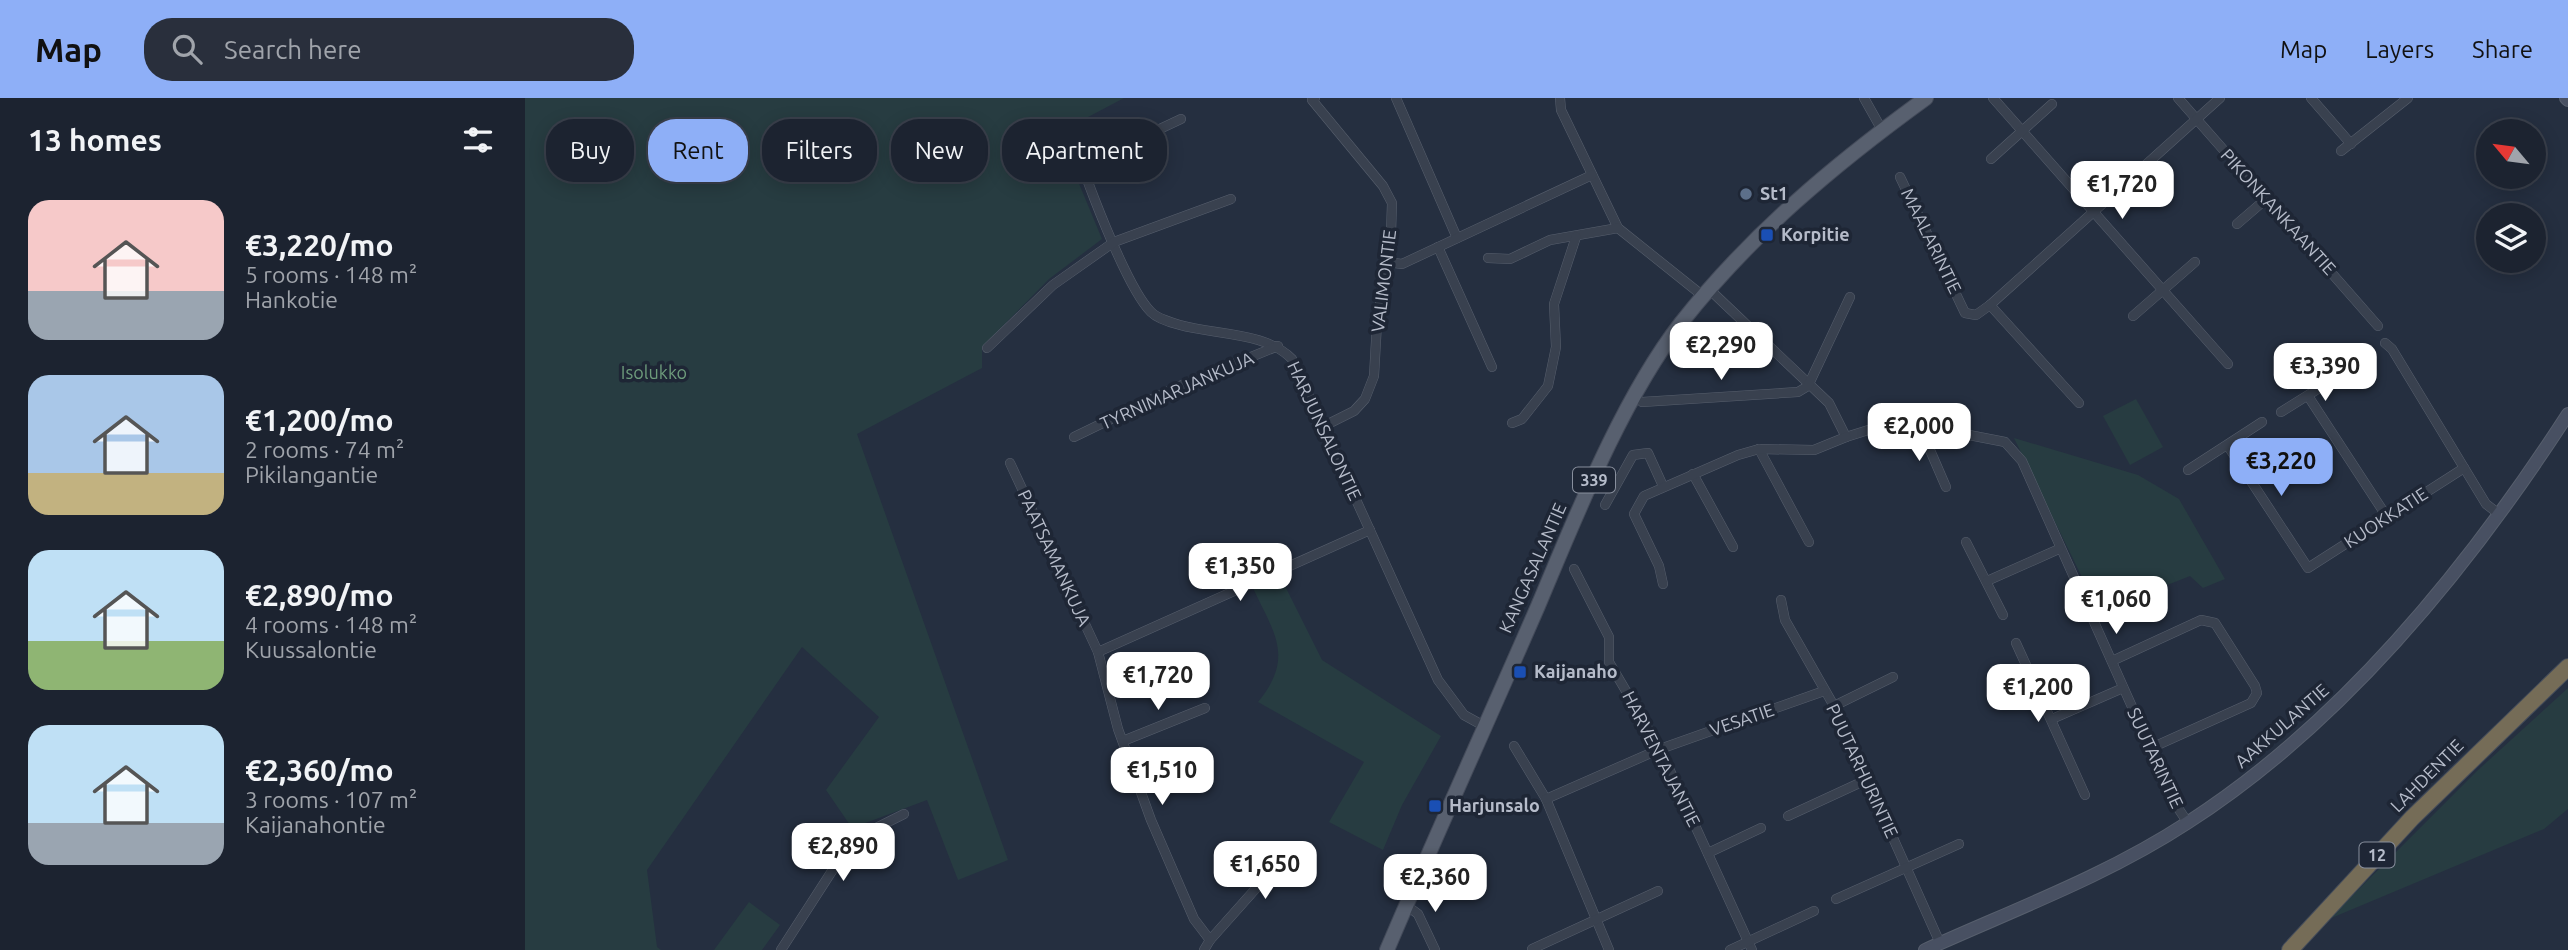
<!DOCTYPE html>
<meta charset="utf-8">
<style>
body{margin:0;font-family:Ubuntu,sans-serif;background:#292f3c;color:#f1f3f6;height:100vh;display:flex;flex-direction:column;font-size:26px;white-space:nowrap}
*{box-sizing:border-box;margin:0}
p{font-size:23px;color:#a0a4ab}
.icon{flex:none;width:38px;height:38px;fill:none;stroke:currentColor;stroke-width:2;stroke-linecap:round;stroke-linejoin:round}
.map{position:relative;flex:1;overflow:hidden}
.side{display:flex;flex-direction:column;background:#1c2330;width:525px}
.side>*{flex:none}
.hud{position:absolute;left:21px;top:21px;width:665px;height:63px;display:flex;gap:14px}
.needle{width:46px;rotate:299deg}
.tools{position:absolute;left:1951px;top:21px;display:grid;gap:14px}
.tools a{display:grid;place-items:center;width:70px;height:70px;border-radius:50%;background:#1c2330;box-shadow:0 4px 18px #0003,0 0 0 2px #3a404c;font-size:35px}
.price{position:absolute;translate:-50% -60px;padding:0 16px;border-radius:14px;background:#fff;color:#222;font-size:23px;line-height:46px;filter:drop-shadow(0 2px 4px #0008)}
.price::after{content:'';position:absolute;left:50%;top:42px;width:21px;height:16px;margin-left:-10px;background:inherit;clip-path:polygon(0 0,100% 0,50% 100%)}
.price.on{background:#8eaff7;color:#111}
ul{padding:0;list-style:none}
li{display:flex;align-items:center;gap:21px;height:175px;padding:0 28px}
li span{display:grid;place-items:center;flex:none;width:196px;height:140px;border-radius:21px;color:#555}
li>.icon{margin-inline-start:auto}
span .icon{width:84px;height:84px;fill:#fffc;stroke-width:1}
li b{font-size:30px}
h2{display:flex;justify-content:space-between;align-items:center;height:84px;padding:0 28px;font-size:30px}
.pill{padding:0 24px;border-radius:28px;background:#1c2330;box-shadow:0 4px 18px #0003,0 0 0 2px #3a404c;font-size:24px;line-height:63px}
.pill.on{background:#8eaff7;color:#111}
header{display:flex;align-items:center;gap:42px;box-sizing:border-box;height:98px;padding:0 35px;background:#8eaff7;color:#111}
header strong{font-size:33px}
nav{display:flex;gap:38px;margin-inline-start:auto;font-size:24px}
.search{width:490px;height:63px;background:#292f3c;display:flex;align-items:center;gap:18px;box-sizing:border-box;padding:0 24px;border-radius:28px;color:#a0a4ab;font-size:26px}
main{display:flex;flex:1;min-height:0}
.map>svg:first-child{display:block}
</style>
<header>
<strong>Map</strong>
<div class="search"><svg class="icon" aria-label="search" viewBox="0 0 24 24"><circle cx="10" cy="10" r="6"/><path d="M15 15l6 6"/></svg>Search here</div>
<nav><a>Map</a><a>Layers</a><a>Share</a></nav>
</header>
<main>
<section class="side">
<h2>13 homes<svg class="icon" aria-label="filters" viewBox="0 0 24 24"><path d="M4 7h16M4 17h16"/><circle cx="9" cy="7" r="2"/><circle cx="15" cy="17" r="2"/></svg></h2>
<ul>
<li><span style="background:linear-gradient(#f6c9c9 65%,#9aa5b1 0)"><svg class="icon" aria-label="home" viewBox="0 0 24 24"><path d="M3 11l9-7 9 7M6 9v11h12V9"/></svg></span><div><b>€3,220/mo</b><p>5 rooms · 148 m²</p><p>Hankotie</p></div></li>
<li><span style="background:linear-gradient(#a9c7e8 70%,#c2b280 0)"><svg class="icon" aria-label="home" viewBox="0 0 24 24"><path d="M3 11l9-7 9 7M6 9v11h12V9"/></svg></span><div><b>€1,200/mo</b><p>2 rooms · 74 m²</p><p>Pikilangantie</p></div></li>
<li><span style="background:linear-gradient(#bfe0f5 65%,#8fb573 0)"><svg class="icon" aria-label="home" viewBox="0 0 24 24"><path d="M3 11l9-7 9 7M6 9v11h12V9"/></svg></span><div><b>€2,890/mo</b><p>4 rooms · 148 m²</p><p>Kuussalontie</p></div></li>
<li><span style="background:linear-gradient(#bfe0f5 70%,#9aa5b1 0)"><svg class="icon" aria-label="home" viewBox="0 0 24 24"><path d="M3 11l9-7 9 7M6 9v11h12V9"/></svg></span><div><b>€2,360/mo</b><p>3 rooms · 107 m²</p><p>Kaijanahontie</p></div></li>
</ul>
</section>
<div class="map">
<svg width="2043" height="852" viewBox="0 0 2043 852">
<rect width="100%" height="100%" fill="#252f40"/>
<g fill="#273c41">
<polygon points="0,0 599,0 533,35 577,141 524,181 457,249 457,270 332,336 483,762 433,782 402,702 327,730 301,692 354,619 277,549 122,772 132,849 136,852 0,852"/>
<polygon points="1611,301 1638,349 1605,367 1578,318"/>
<polygon points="1489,340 1613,377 1654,401 1700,481 1678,490 1665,478 1574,514"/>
<path d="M755,478l42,84 119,76 -39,69 -19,45 -54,-28 35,-60 -106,-60c37,-45 16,-69 -5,-114z"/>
<polygon points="2043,590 2043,711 2019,731 1804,821 1953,672"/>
<polygon points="224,804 255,827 237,852 189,852"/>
</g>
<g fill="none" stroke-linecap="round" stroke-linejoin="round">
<g stroke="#575f6d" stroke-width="10">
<g id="street">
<polyline points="790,0 787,2 858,88 867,105 866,135 852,225 849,278 840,301 829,313 799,328"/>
<polyline points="871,0 932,140"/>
<polyline points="1035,0 1036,12 1093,130 1178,198"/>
<polyline points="1339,0 1357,32"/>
<polyline points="1468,0 1703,266"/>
<polyline points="1653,0 1853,228"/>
<polyline points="1786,0 1826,46"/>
<path d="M548,37c9,36 53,152 78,177 6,6 21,11 29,13 36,10 86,7 112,34l146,321 26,35 20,11"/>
<polyline points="1816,53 1883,0"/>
<polyline points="1466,61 1527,6"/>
<polyline points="556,68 656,21"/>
<polyline points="1375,79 1440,215 1451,217 1465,207 1554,305"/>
<polyline points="1712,126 1741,101"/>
<polyline points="913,149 967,269"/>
<polyline points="963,160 985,161 1025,142 1093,130"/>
<polyline points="862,164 877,166 1067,77"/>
<polyline points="1185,192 1304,305 1321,339 1372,323 1480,344 1497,363 1651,707 1663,725"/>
<polyline points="1465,207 1695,0"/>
<polyline points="1608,218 1670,164"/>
<polyline points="1860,245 1867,251 1961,406 1974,416"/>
<polyline points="462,250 528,187 589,144 706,101"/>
<polyline points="1783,298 1862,419"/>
<polyline points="1117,304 1273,294 1283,288 1325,199"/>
<polyline points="1756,314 1828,269"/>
<polyline points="987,325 997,321 1023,288 1031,249 1029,206 1051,139"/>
<polyline points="1395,329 1421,389"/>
<polyline points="549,339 650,290 753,248"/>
<polyline points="1703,348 1783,470 1939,370"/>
<polyline points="1234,351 1284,444"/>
<polyline points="485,365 573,554 593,631 626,722 669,821 685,842 679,852"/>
<polyline points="1663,372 1737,324"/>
<polyline points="1168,376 1208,449"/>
<polyline points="1080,407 1108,357 1123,355 1138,388"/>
<polyline points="1441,444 1478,517"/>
<polyline points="1049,471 1084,539 1084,564 1135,651 1227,852"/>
<polyline points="1462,483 1534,451"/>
<polyline points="1138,486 1134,468 1109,416 1119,398 1213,357 1234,351 1289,352 1321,339"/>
<polyline points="1256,502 1260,522 1309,608 1415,845"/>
<polyline points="1491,545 1560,697"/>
<polyline points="573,554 845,432"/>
<polyline points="1587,563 1676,522 1690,525 1730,588 1732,595 1726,605 1626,650"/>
<polyline points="1309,608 1368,579"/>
<polyline points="1527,621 1598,590"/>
<polyline points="598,643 680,610"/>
<polyline points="989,648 1021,701 1084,852"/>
<polyline points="1021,701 1135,651 1299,593"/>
<polyline points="1263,718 1341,682"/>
<polyline points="1183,755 1236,730"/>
<polyline points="1311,801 1434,746"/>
<polyline points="881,807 893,816 910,852"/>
<polyline points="685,842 742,778 783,749"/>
<polyline points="1007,851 1133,793"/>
<polyline points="256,852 327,742 379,716"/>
<polyline points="1205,852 1289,813"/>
</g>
</g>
<g stroke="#575f6d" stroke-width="14">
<g id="secondary">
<polyline points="2041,0 2043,2"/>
<path d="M1400,852c88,-40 181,-74 262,-127 154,-99 282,-256 381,-409"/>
</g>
</g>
<g stroke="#434a59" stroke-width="16">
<path id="primary" d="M862,852c49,-115 101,-229 151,-344 38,-90 84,-207 143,-283 70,-89 154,-159 245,-225"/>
</g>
<g stroke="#444c5a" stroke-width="18">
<polyline id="highway" points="1765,852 1887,720 2043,569"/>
</g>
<use href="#street" stroke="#39414f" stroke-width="9"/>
<use href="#secondary" stroke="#485062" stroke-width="12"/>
<use href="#primary" stroke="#58606f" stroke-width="14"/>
<use href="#highway" stroke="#756c57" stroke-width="16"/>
</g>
<circle fill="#5c6f8a" stroke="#1e2635" stroke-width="2.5" cx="1221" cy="96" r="7"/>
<g fill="#1a4fb4" stroke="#1e2635" stroke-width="2.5">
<rect x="1235" y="130" width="14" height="14" rx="3.5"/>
<rect x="988" y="567" width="14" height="14" rx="3.5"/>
<rect x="903" y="701" width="14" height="14" rx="3.5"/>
</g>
<g text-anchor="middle" stroke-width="7" stroke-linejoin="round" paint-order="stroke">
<g fill="#1e2635" stroke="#888f9d" stroke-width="2">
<rect x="1048" y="369.5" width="42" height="25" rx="5"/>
<rect x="1834.5" y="744.5" width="35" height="25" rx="5"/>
</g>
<g font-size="16" font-weight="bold" fill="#b6bcca">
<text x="1069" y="388">339</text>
<text x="1852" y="763">12</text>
</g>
<g font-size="18" font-weight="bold" fill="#b6bcca" stroke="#1e2635" text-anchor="start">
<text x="1235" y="102">St1</text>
<text x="1256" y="143">Korpitie</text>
<text x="1009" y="580">Kaijanaho</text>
<text x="924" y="714">Harjunsalo</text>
</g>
<g font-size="18" fill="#b6bcca" stroke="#1e2635">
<text transform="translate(1753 114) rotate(48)" y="6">PIKONKANKAANTIE</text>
<text transform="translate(1406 143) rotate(64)" y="6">MAALARINTIE</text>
<text transform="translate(859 183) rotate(-83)" y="6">VALIMONTIE</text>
<text transform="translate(652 293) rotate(-24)" y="6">TYRNIMARJANKUJA</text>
<text transform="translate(799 333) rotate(65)" y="6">HARJUNSALONTIE</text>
<text transform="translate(1861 420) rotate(-33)" y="6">KUOKKATIE</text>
<text transform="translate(529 460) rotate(65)" y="6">PAATSAMANKUJA</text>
<text transform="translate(1008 470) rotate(-66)" y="6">KANGASALANTIE</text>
<text transform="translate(1217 622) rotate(-19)" y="6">VESATIE</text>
<text transform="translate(1757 628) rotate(-41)" y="6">AAKKULANTIE</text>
<text transform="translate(1630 660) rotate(65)" y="6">SUUTARINTIE</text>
<text transform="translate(1136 661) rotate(63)" y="6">HARVENTAJANTIE</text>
<text transform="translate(1337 673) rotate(65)" y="6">PUUTARHURINTIE</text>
<text transform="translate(1902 678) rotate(-45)" y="6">LAHDENTIE</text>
</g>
<g font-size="18" fill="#6d9b7b" stroke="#1e2635">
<text x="129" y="281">Isolukko</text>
</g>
</g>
</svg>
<div class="tools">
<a><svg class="needle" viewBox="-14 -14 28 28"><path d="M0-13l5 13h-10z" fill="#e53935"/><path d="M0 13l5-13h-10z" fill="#a0a4ab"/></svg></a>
<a><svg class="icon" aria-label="layers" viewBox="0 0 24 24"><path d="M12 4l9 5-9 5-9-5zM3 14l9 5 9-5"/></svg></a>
</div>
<b class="price" style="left:1597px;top:123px">€1,720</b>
<b class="price" style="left:1196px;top:284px">€2,290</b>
<b class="price" style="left:1800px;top:305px">€3,390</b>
<b class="price" style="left:1394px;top:365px">€2,000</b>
<b class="price on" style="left:1756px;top:400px">€3,220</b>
<b class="price" style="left:715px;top:505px">€1,350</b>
<b class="price" style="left:1591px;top:538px">€1,060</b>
<b class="price" style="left:633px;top:614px">€1,720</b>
<b class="price" style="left:1513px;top:626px">€1,200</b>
<b class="price" style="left:637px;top:709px">€1,510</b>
<b class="price" style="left:318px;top:785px">€2,890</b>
<b class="price" style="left:740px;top:803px">€1,650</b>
<b class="price" style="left:910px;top:816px">€2,360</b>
<div class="hud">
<a class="pill">Buy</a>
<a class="pill on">Rent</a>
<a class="pill">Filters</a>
<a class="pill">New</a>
<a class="pill">Apartment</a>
</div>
</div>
</main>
